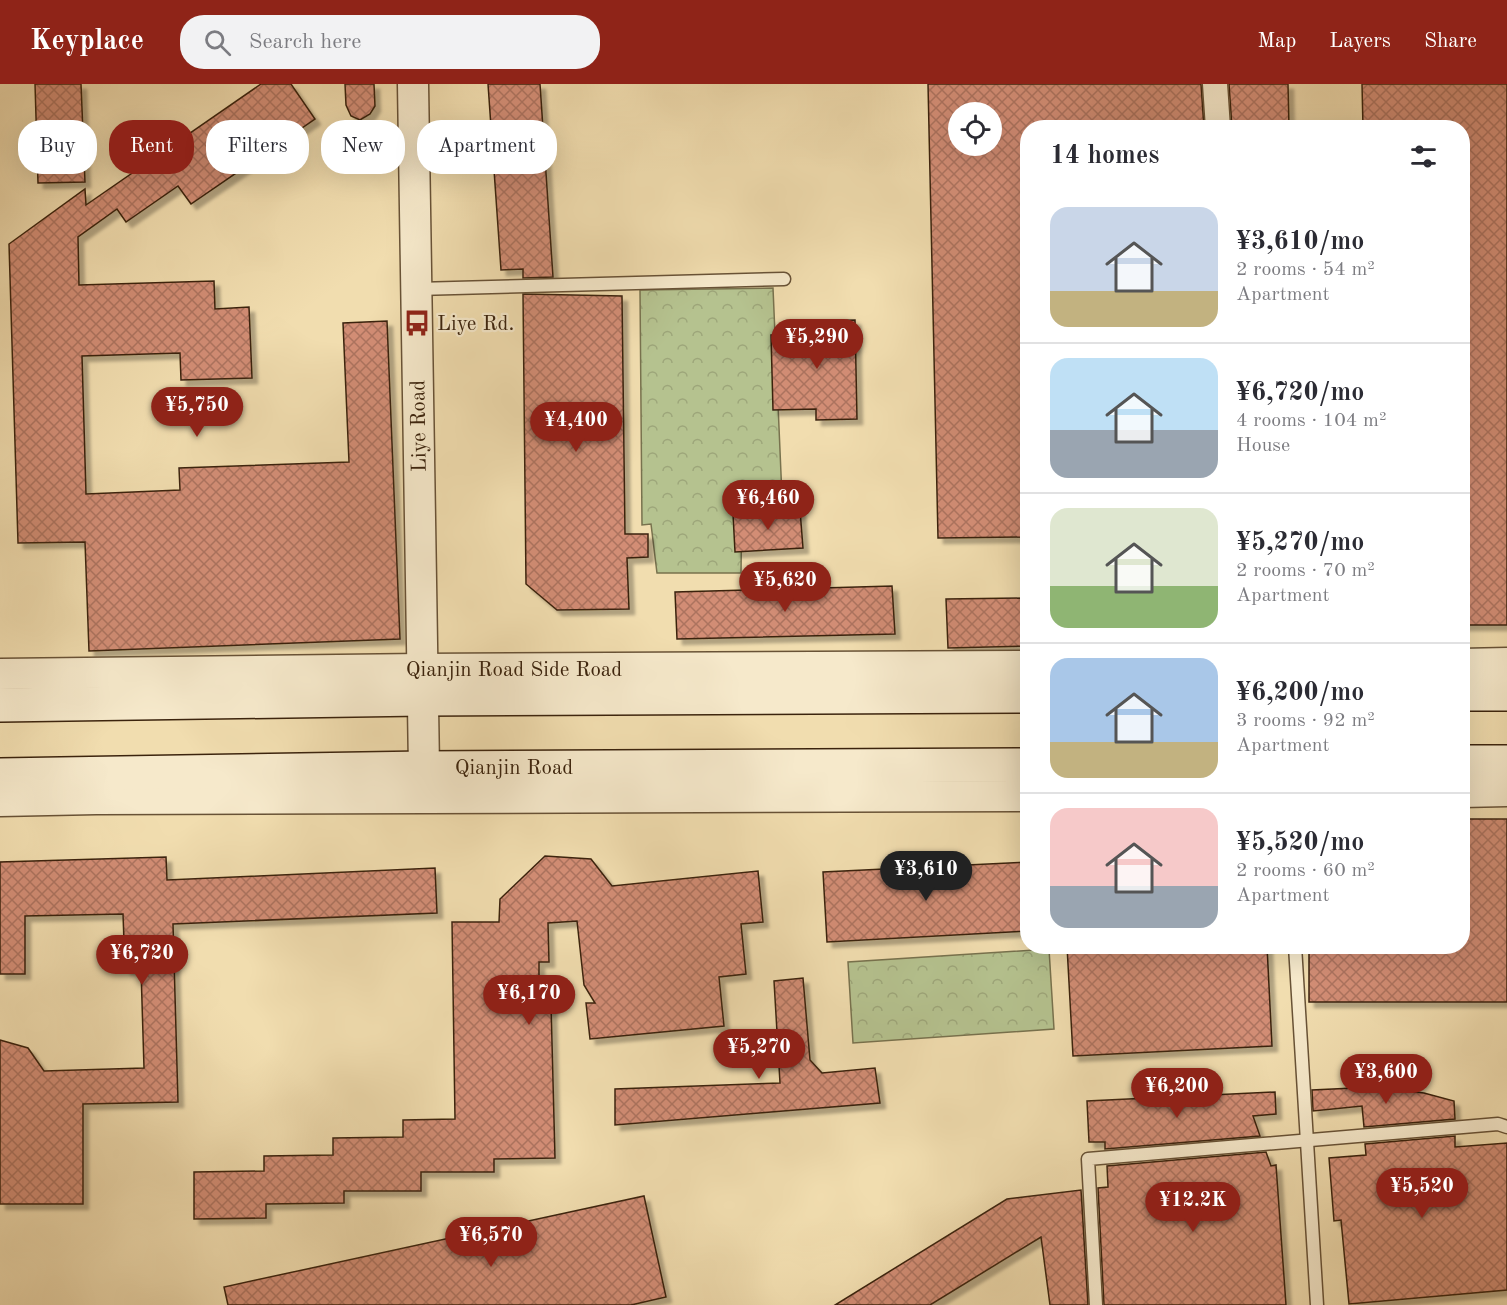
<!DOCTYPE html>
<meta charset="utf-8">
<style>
body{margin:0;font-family:"Old Standard TT",serif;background:#f2f2f3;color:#2b2b33;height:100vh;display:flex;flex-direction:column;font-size:22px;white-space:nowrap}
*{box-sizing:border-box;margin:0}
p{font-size:20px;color:#7c7c81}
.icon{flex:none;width:33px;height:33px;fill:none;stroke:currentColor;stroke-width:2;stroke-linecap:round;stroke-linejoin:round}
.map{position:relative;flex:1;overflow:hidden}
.details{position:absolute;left:1020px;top:36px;width:450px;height:834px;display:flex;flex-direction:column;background:#fff;border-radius:24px;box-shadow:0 6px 24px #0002}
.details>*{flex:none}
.guide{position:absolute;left:18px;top:36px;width:570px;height:54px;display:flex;gap:12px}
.fabs{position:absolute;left:948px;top:18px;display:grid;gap:12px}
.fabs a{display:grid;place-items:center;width:54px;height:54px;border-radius:50%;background:#fff;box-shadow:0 6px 24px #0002;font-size:30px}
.price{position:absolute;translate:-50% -51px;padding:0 14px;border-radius:21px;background:#8f2418;color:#fff;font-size:20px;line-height:39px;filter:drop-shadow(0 2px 3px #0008)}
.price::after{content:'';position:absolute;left:50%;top:36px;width:18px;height:14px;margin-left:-9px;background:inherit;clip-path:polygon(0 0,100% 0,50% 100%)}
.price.on{background:#222;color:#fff}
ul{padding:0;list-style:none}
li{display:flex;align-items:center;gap:18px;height:150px;padding:0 30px}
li+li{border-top:2px solid #e1e1e2}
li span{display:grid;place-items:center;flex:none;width:168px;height:120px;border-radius:18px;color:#555}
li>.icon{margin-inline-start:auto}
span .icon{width:72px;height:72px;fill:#fffc;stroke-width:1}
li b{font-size:26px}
h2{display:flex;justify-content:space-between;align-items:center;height:72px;padding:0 30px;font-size:26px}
.tag{padding:0 21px;border-radius:24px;background:#fff;box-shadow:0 6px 24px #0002;font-size:21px;line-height:54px}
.tag.on{background:#8f2418;color:#fff}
header{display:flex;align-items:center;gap:36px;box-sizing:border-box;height:84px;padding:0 30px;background:#8f2418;color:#fff}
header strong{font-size:28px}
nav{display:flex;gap:33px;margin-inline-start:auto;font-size:21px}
.search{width:420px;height:54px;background:#f2f2f3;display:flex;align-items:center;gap:15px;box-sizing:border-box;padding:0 21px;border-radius:24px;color:#7c7c81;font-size:22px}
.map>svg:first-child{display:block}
</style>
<header>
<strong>Keyplace</strong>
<div class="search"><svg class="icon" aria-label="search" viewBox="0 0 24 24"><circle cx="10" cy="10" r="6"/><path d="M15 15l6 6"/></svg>Search here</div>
<nav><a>Map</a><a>Layers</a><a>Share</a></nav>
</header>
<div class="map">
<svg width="1507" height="1221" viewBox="0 0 1507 1221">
<defs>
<pattern id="forest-crowns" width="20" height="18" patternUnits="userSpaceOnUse" patternTransform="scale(1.5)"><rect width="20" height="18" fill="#b5c28f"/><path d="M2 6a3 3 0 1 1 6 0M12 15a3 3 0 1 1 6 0" fill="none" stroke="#9da67a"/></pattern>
<pattern id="building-cross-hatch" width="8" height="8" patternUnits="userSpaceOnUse" patternTransform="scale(1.5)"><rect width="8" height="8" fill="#d28d75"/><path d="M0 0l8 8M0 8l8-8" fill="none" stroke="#ac735e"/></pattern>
<filter id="shadow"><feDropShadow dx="5.5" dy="5.5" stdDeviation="1.5" flood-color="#0004"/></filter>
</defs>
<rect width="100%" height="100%" fill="#f1ddaf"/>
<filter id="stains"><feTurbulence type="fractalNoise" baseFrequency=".00333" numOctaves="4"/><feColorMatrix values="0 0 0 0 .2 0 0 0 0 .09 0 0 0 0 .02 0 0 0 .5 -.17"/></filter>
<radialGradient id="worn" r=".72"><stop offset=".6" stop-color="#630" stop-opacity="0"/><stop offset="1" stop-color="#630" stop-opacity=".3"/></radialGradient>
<g fill="url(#forest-crowns)" stroke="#78724e" stroke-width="1.5">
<polygon points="773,204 782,413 742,412 741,489 657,489 651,440 642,441 640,206"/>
<polygon points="1049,865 1054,945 853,959 848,878"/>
</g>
<g fill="url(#building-cross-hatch)" stroke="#3b230d" stroke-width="1.5" fill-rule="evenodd" filter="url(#shadow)">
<polygon points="35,0 81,0 85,98 38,99"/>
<polygon points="261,0 291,0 315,35 191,120 178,102 126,138 117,125 78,153 79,201 214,197 215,225 249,223 252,294 181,296 180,269 82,272 86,410 180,406 179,384 349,378 343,239 387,237 400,555 89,567 85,458 18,459 9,160 85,105 86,121"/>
<polygon points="345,0 374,0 375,22 370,30 360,36 351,32 346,21"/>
<polygon points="488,0 540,0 553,193 523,194 523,185 501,186"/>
<path d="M928,0h273l3,44h-176v409l-90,1zM958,28h34v34h-34z"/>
<polygon points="1229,0 1288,0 1289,44 1232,44"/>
<polygon points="1362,0 1507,0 1507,541 1462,541 1462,44 1363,44"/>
<polygon points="523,210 622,212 625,450 648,450 648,473 627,474 629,525 557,526 526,500"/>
<polygon points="855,236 857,335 816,336 816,325 773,326 771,251 810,250 809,237"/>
<polygon points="800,426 803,464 735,468 733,430"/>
<polygon points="892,502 895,550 677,555 675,508"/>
<polygon points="1028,514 1028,562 948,564 946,515"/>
<polygon points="1462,735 1507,735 1507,918 1309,918 1309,862 1462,862"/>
<polygon points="545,772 591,775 612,802 758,787 763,838 741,840 746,890 719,893 724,942 590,955 586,919 595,919 584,901 577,837 548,839 549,878 539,878 539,920 551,920 555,1074 494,1075 494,1088 421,1088 421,1107 344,1107 344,1119 266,1120 266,1134 194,1135 194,1088 264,1087 264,1072 333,1071 333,1054 403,1053 403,1036 455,1035 452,838 499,838 500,815"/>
<polygon points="166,773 167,796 435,784 437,829 173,840 178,1018 83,1020 83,1120 0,1120 0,956 28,964 44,987 144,984 141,885 125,885 123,830 25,832 25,890 0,890 0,778"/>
<polygon points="1028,778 1028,847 827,858 823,788"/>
<polygon points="1067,862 1267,862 1272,962 1073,972"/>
<polygon points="803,894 810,976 822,989 875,984 880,1019 615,1041 615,1005 780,999 774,897"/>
<polygon points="1375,1003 1424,1009 1454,1017 1455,1035 1364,1043 1362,1022 1313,1027 1312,1006"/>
<polygon points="1275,1008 1276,1030 1253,1032 1260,1052 1105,1065 1105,1058 1089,1058 1087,1017"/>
<polygon points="1455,1052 1455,1063 1507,1059 1507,1206 1349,1220 1341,1136 1334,1137 1329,1074 1366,1071 1365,1060"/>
<polygon points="1266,1068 1271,1082 1276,1081 1286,1221 1104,1221 1098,1104 1108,1103 1107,1082"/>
<polygon points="1081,1106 1088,1221 1050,1221 1041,1153 930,1221 835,1221 1007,1115"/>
<polygon points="644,1112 666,1213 631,1221 228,1221 224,1203"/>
</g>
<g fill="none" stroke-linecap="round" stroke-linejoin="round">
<g stroke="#685236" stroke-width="15">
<g id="service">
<polyline points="417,205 784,195"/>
<polyline points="1295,862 1317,1221"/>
<polyline points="1096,1221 1088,1075 1498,1040 1507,1043"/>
</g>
</g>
<g stroke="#685236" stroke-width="27">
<polyline id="minor" points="1215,0 1218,44"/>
</g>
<g stroke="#685236" stroke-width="33">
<g id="tertiary">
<polyline points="413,0 424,684"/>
<polyline points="1462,580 1507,579"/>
<polyline points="0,590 421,585 1028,582"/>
<polyline points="1462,708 1507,707"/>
<polyline points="0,717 96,715 1028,712"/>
</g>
</g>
<g stroke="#3b230d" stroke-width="36">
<g id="secondary">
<polyline points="1462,610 1507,610"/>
<polyline points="0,621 422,615 1028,612"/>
<polyline points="1462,678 1507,678"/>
<polyline points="0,691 424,684 1028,681"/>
</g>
</g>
<use href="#service" stroke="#f6e9cb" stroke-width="12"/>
<use href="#minor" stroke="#f6e9cb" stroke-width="24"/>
<use href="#tertiary" stroke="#f6e9cb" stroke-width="30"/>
<use href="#secondary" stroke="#f6e9cb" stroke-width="33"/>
</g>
<defs>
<g id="bus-bare" transform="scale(2.07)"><path d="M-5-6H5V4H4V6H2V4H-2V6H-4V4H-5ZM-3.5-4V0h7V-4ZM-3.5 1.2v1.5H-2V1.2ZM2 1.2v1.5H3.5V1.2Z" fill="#8f2418" stroke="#f6e9cb" stroke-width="2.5" paint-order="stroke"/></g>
</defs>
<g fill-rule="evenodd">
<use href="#bus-bare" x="417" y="239"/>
</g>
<g text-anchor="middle" stroke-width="4.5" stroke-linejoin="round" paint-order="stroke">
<g font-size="21" fill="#3b230d" stroke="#f6e9cb" text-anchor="start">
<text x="437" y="246">Liye Rd.</text>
</g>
<g font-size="21" fill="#3b230d" stroke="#f6e9cb">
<text transform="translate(418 342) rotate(-91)" y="7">Liye Road</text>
<text x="514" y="592">Qianjin Road Side Road</text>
<text x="514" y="690">Qianjin Road</text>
</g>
</g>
<rect width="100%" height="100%" filter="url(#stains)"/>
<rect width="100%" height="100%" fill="url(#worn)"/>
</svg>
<div class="fabs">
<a><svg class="icon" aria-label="locate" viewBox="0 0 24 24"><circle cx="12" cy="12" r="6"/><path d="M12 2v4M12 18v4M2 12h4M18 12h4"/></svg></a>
</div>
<b class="price" style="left:817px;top:286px">¥5,290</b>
<b class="price" style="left:197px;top:354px">¥5,750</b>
<b class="price" style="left:576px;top:369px">¥4,400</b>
<b class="price" style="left:768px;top:447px">¥6,460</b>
<b class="price" style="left:785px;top:529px">¥5,620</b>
<b class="price on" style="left:926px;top:818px">¥3,610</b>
<b class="price" style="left:142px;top:902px">¥6,720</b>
<b class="price" style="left:529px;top:942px">¥6,170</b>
<b class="price" style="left:759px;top:996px">¥5,270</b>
<b class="price" style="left:1386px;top:1021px">¥3,600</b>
<b class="price" style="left:1177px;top:1035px">¥6,200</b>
<b class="price" style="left:1422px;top:1135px">¥5,520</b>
<b class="price" style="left:1193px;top:1149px">¥12.2K</b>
<b class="price" style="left:491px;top:1184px">¥6,570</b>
<div class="guide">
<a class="tag">Buy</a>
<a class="tag on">Rent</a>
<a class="tag">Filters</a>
<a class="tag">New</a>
<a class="tag">Apartment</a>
</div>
<section class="details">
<h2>14 homes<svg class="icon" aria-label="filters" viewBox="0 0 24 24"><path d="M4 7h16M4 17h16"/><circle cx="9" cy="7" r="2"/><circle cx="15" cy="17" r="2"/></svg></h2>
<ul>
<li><span style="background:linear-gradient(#c9d6e8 70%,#c2b280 0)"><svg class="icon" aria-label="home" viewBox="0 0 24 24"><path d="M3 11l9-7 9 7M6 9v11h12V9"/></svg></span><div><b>¥3,610/mo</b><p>2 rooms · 54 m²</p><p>Apartment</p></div></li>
<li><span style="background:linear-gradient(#bfe0f5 60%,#9aa5b1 0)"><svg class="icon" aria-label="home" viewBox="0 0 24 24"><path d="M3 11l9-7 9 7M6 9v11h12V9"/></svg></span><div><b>¥6,720/mo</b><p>4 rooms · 104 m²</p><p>House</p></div></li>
<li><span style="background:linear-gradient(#dfe7d0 65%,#8fb573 0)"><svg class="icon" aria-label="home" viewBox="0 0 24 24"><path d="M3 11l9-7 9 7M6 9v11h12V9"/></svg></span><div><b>¥5,270/mo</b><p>2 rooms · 70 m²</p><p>Apartment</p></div></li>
<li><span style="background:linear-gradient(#a9c7e8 70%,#c2b280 0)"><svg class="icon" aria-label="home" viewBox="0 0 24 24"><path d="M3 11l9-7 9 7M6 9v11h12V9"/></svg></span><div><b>¥6,200/mo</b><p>3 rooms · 92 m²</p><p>Apartment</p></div></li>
<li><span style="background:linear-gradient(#f6c9c9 65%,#9aa5b1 0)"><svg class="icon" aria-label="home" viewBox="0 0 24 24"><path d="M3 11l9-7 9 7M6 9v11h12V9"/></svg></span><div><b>¥5,520/mo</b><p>2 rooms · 60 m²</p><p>Apartment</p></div></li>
</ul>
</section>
</div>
